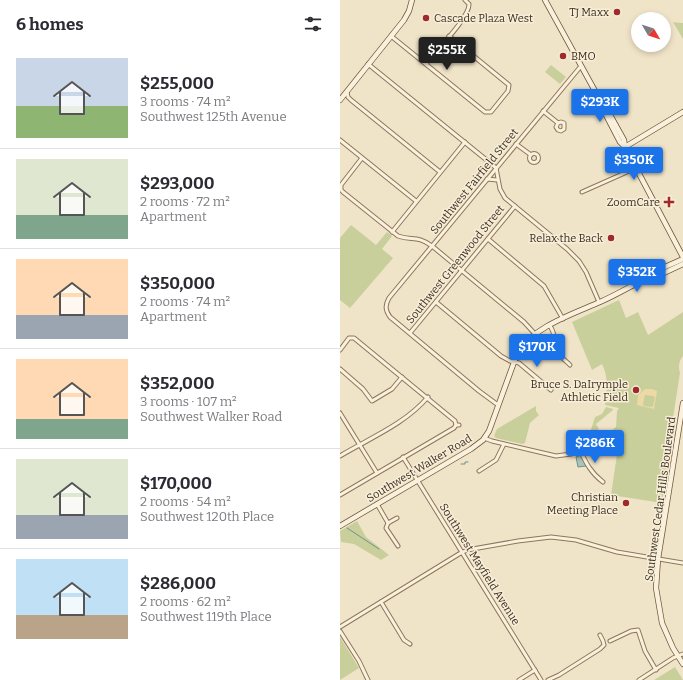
<!DOCTYPE html>
<meta charset="utf-8">
<style>
body{margin:0;font-family:Bitter,serif;background:#f7f7f7;color:#2b2b33;height:100vh;display:flex;flex-direction:column;font-size:15px;white-space:nowrap}
*{box-sizing:border-box;margin:0}
p{font-size:13px;color:#7c7c81}
.icon{flex:none;width:22px;height:22px;fill:none;stroke:currentColor;stroke-width:2;stroke-linecap:round;stroke-linejoin:round}
.map{position:relative;flex:1;overflow:hidden}
.side{display:flex;flex-direction:column;background:#fff;width:340px}
.side>*{flex:none}
.needle{width:26px;rotate:129deg}
.buttons{position:absolute;left:291px;top:12px;display:grid;gap:8px}
.buttons a{display:grid;place-items:center;width:40px;height:40px;border-radius:50%;background:#fff;box-shadow:0 2px 6px #0003;font-size:20px}
.price{position:absolute;translate:-50% -34px;padding:0 9px;border-radius:4px;background:#1a73e8;color:#fff;font-size:13px;line-height:26px;filter:drop-shadow(0 1px 2px #0008)}
.price::after{content:'';position:absolute;left:50%;top:24px;width:12px;height:9px;margin-left:-6px;background:inherit;clip-path:polygon(0 0,100% 0,50% 100%)}
.price.active{background:#222;color:#fff}
ul{padding:0;list-style:none}
li{display:flex;align-items:center;gap:12px;height:100px;padding:0 16px}
li+li{border-top:1px solid #e1e1e2}
li span{display:grid;place-items:center;flex:none;width:112px;height:80px;border-radius:0px;color:#555}
li>.icon{margin-inline-start:auto}
span .icon{width:48px;height:48px;fill:#fffc;stroke-width:1}
li b{font-size:17px}
h2{display:flex;justify-content:space-between;align-items:center;height:48px;padding:0 16px;font-size:17px}
main{display:flex;flex:1;min-height:0}
.map>svg:first-child{display:block}
</style>
<main>
<section class="side">
<h2>6 homes<svg class="icon" aria-label="filters" viewBox="0 0 24 24"><path d="M4 7h16M4 17h16"/><circle cx="9" cy="7" r="2"/><circle cx="15" cy="17" r="2"/></svg></h2>
<ul>
<li><span style="background:linear-gradient(#c9d6e8 60%,#8fb573 0)"><svg class="icon" aria-label="home" viewBox="0 0 24 24"><path d="M3 11l9-7 9 7M6 9v11h12V9"/></svg></span><div><b>$255,000</b><p>3 rooms · 74 m²</p><p>Southwest 125th Avenue</p></div></li>
<li><span style="background:linear-gradient(#dfe7d0 70%,#7fa58c 0)"><svg class="icon" aria-label="home" viewBox="0 0 24 24"><path d="M3 11l9-7 9 7M6 9v11h12V9"/></svg></span><div><b>$293,000</b><p>2 rooms · 72 m²</p><p>Apartment</p></div></li>
<li><span style="background:linear-gradient(#ffd9b3 70%,#9aa5b1 0)"><svg class="icon" aria-label="home" viewBox="0 0 24 24"><path d="M3 11l9-7 9 7M6 9v11h12V9"/></svg></span><div><b>$350,000</b><p>2 rooms · 74 m²</p><p>Apartment</p></div></li>
<li><span style="background:linear-gradient(#ffd9b3 75%,#7fa58c 0)"><svg class="icon" aria-label="home" viewBox="0 0 24 24"><path d="M3 11l9-7 9 7M6 9v11h12V9"/></svg></span><div><b>$352,000</b><p>3 rooms · 107 m²</p><p>Southwest Walker Road</p></div></li>
<li><span style="background:linear-gradient(#dfe7d0 70%,#9aa5b1 0)"><svg class="icon" aria-label="home" viewBox="0 0 24 24"><path d="M3 11l9-7 9 7M6 9v11h12V9"/></svg></span><div><b>$170,000</b><p>2 rooms · 54 m²</p><p>Southwest 120th Place</p></div></li>
<li><span style="background:linear-gradient(#bfe0f5 70%,#b9a48a 0)"><svg class="icon" aria-label="home" viewBox="0 0 24 24"><path d="M3 11l9-7 9 7M6 9v11h12V9"/></svg></span><div><b>$286,000</b><p>2 rooms · 62 m²</p><p>Southwest 119th Place</p></div></li>
</ul>
</section>
<div class="map">
<svg width="343" height="680" viewBox="0 0 343 680">
<rect width="100%" height="100%" fill="#f0e4c8"/>
<g fill="#c9cf9b">
<polygon points="333,22 341,23 343,23 343,39"/>
<polygon points="211,65 226,77 220,84 205,72"/>
<polygon points="11,225 36,245 47,232 52,236 42,249 53,258 10,308 0,300 0,238"/>
<path d="M279,300l7,18 12,-6 10,23 35,-23v44c-4,5 -5,10 -3,17l-7,45 2,1 -13,84 -51,-8 8,-54 -7,-11 4,-3 1,-16 2,-3 -14,-3c2,-14 4,-27 -3,-41l-10,6 -20,-48z"/>
<polygon points="196,406 196,411 199,415 190,423 185,443 182,444 156,438 154,436 157,429"/>
<polygon points="266,407 273,409 273,410 256,424 259,429 256,431 254,437 249,436 255,417 262,414"/>
<polygon points="17,521 26,537 49,555 41,560 14,544 1,542 0,531"/>
<polygon points="0,637 19,668 0,680"/>
<polygon points="335,667 343,680 314,680"/>
</g>
<path fill="#ecd9a5" fill-rule="evenodd" d="M305,389h7l5,2 -3,18 -17,-4 1,-10zM305,395l8,1 2,1 -2,9 -1,1 -8,-1 -1,-2z"/>
<polygon fill="#a9c4bc" stroke="#6f938a" points="241,455 246,466 238,467 236,457"/>
<g fill="none" stroke-linecap="round" stroke-linejoin="round">
<g stroke="#6f938a" stroke-width="1">
<polyline points="121,464 125,464 125,462 128,462"/>
<polyline points="7,528 39,549"/>
</g>
<g stroke="#8d765c" stroke-width="5">
<g id="street">
<polyline points="51,36 145,112 151,112 168,91 169,85 109,36"/>
<polyline points="28,64 149,162 156,168"/>
<path d="M86,64c9,-12 44,-47 43,-60l-4,-4"/>
<polyline points="7,92 8,97 11,100 100,172"/>
<polyline points="203,111 218,123 221,122 224,123 224,129 221,131 218,130 216,127 218,123"/>
<polyline points="0,140 76,201"/>
<polyline points="176,144 191,155"/>
<circle cx="194" cy="158" r="4.5"/>
<path d="M22,158l-21,27v5l2,2 55,44c14,5 19,-1 34,10l92,76 11,12"/>
<polyline points="156,168 160,189 165,198 227,249 239,261 246,272 259,302"/>
<polyline points="147,179 157,180"/>
<polyline points="242,192 296,168"/>
<polyline points="52,232 125,142"/>
<polyline points="148,239 204,286 223,319"/>
<polyline points="96,302 161,356 170,361 179,363 211,390"/>
<path d="M210,326c6,8 4,18 9,27 2,5 7,8 11,12"/>
<polyline points="70,333 175,206"/>
<polyline points="0,350 9,338 14,338 115,421 116,425"/>
<polyline points="0,369 23,389 32,401 52,389 62,377"/>
<path d="M158,405l-19,-14 -89,-74c-5,-7 -5,-12 -1,-19l192,-232"/>
<polyline points="0,413 37,473"/>
<polyline points="144,438 152,441 216,456 231,454 246,446"/>
<path d="M240,450c6,13 11,23 23,32"/>
<path d="M0,456c30,-18 65,-32 88,-59"/>
<polyline points="63,457 201,680"/>
<polyline points="139,471 156,460 164,444"/>
<polyline points="0,495 114,428 116,425 119,425"/>
<polyline points="37,504 48,523"/>
<polyline points="57,518 48,523 46,528 58,546"/>
<polyline points="41,602 64,640 70,644"/>
<polyline points="0,627 119,554 127,550 178,541 211,537 236,540 277,552 343,563"/>
<polyline points="0,631 19,661 28,680"/>
<polyline points="270,641 291,631 298,630 305,651 316,670"/>
<polyline points="179,680 195,670"/>
<polyline points="208,680 219,675 260,649 264,645 263,641 260,635"/>
<polyline points="299,680 333,658 343,654"/>
</g>
</g>
<g stroke="#6f573f" stroke-width="6">
<g id="secondary">
<polyline points="205,0 266,111 269,113 284,140 285,147"/>
<polyline points="0,100 64,20 69,11 72,0"/>
<polyline points="266,111 266,115 280,142 285,147 343,257"/>
<polyline points="285,147 343,112"/>
<polyline points="307,278 311,279 343,264"/>
<polyline points="343,403 318,559 316,588 322,623 333,648 343,664"/>
<path d="M0,526l131,-77 12,-9 6,-9 28,-77c15,-27 56,-40 83,-52 16,-7 31,-16 47,-24l2,-4 34,-15"/>
</g>
</g>
<use href="#street" stroke="#faf1dc" stroke-width="3"/>
<use href="#secondary" stroke="#faf1dc" stroke-width="4.5"/>
</g>
<g fill="#9e2a2b" stroke="#f7eed8" stroke-width="1.5">
<circle cx="277" cy="12" r="4"/>
<circle cx="86" cy="18" r="4"/>
<circle cx="223" cy="56" r="4"/>
<path d="M327 196h4v4h4v4h-4v4h-4v-4h-4v-4h4z"/>
<circle cx="271" cy="238" r="4"/>
<circle cx="296" cy="390" r="4"/>
<circle cx="286" cy="503" r="4"/>
</g>
<g text-anchor="middle" stroke-width="3" stroke-linejoin="round" paint-order="stroke">
<g font-size="11" fill="#3d2e20" stroke="#f7eed8" text-anchor="end">
<text x="269" y="16">TJ Maxx</text>
<text x="94" y="22" text-anchor="start">Cascade Plaza West</text>
<text x="231" y="60" text-anchor="start">BMO</text>
<text x="320" y="206">ZoomCare</text>
<text x="263" y="242">Relax the Back</text>
<text x="288" y="388">Bruce S. DaIrymple<tspan x="288" dy="13">Athletic Field</tspan></text>
<text x="278" y="501">Christian<tspan x="278" dy="13">Meeting Place</tspan></text>
</g>
<g font-size="11" fill="#3d2e20" stroke="#f7eed8">
<text transform="translate(134 181) rotate(-51)" y="4">Southwest Fairfield Street</text>
<text transform="translate(115 264) rotate(-51)" y="4">Southwest Greenwood Street</text>
<text transform="translate(79 468) rotate(-31)" y="4">Southwest Walker Road</text>
<text transform="translate(320 499) rotate(-82)" y="4">Southwest Cedar Hills Boulevard</text>
<text transform="translate(140 564) rotate(58)" y="4">Southwest Mayfield Avenue</text>
</g>
</g>
</svg>
<div class="buttons">
<a><svg class="needle" viewBox="-14 -14 28 28"><path d="M0-13l5 13h-10z" fill="#e53935"/><path d="M0 13l5-13h-10z" fill="#7c7c81"/></svg></a>
</div>
<b class="price active" style="left:107px;top:71px">$255K</b>
<b class="price" style="left:260px;top:123px">$293K</b>
<b class="price" style="left:294px;top:181px">$350K</b>
<b class="price" style="left:297px;top:293px">$352K</b>
<b class="price" style="left:197px;top:368px">$170K</b>
<b class="price" style="left:255px;top:464px">$286K</b>
</div>
</main>
